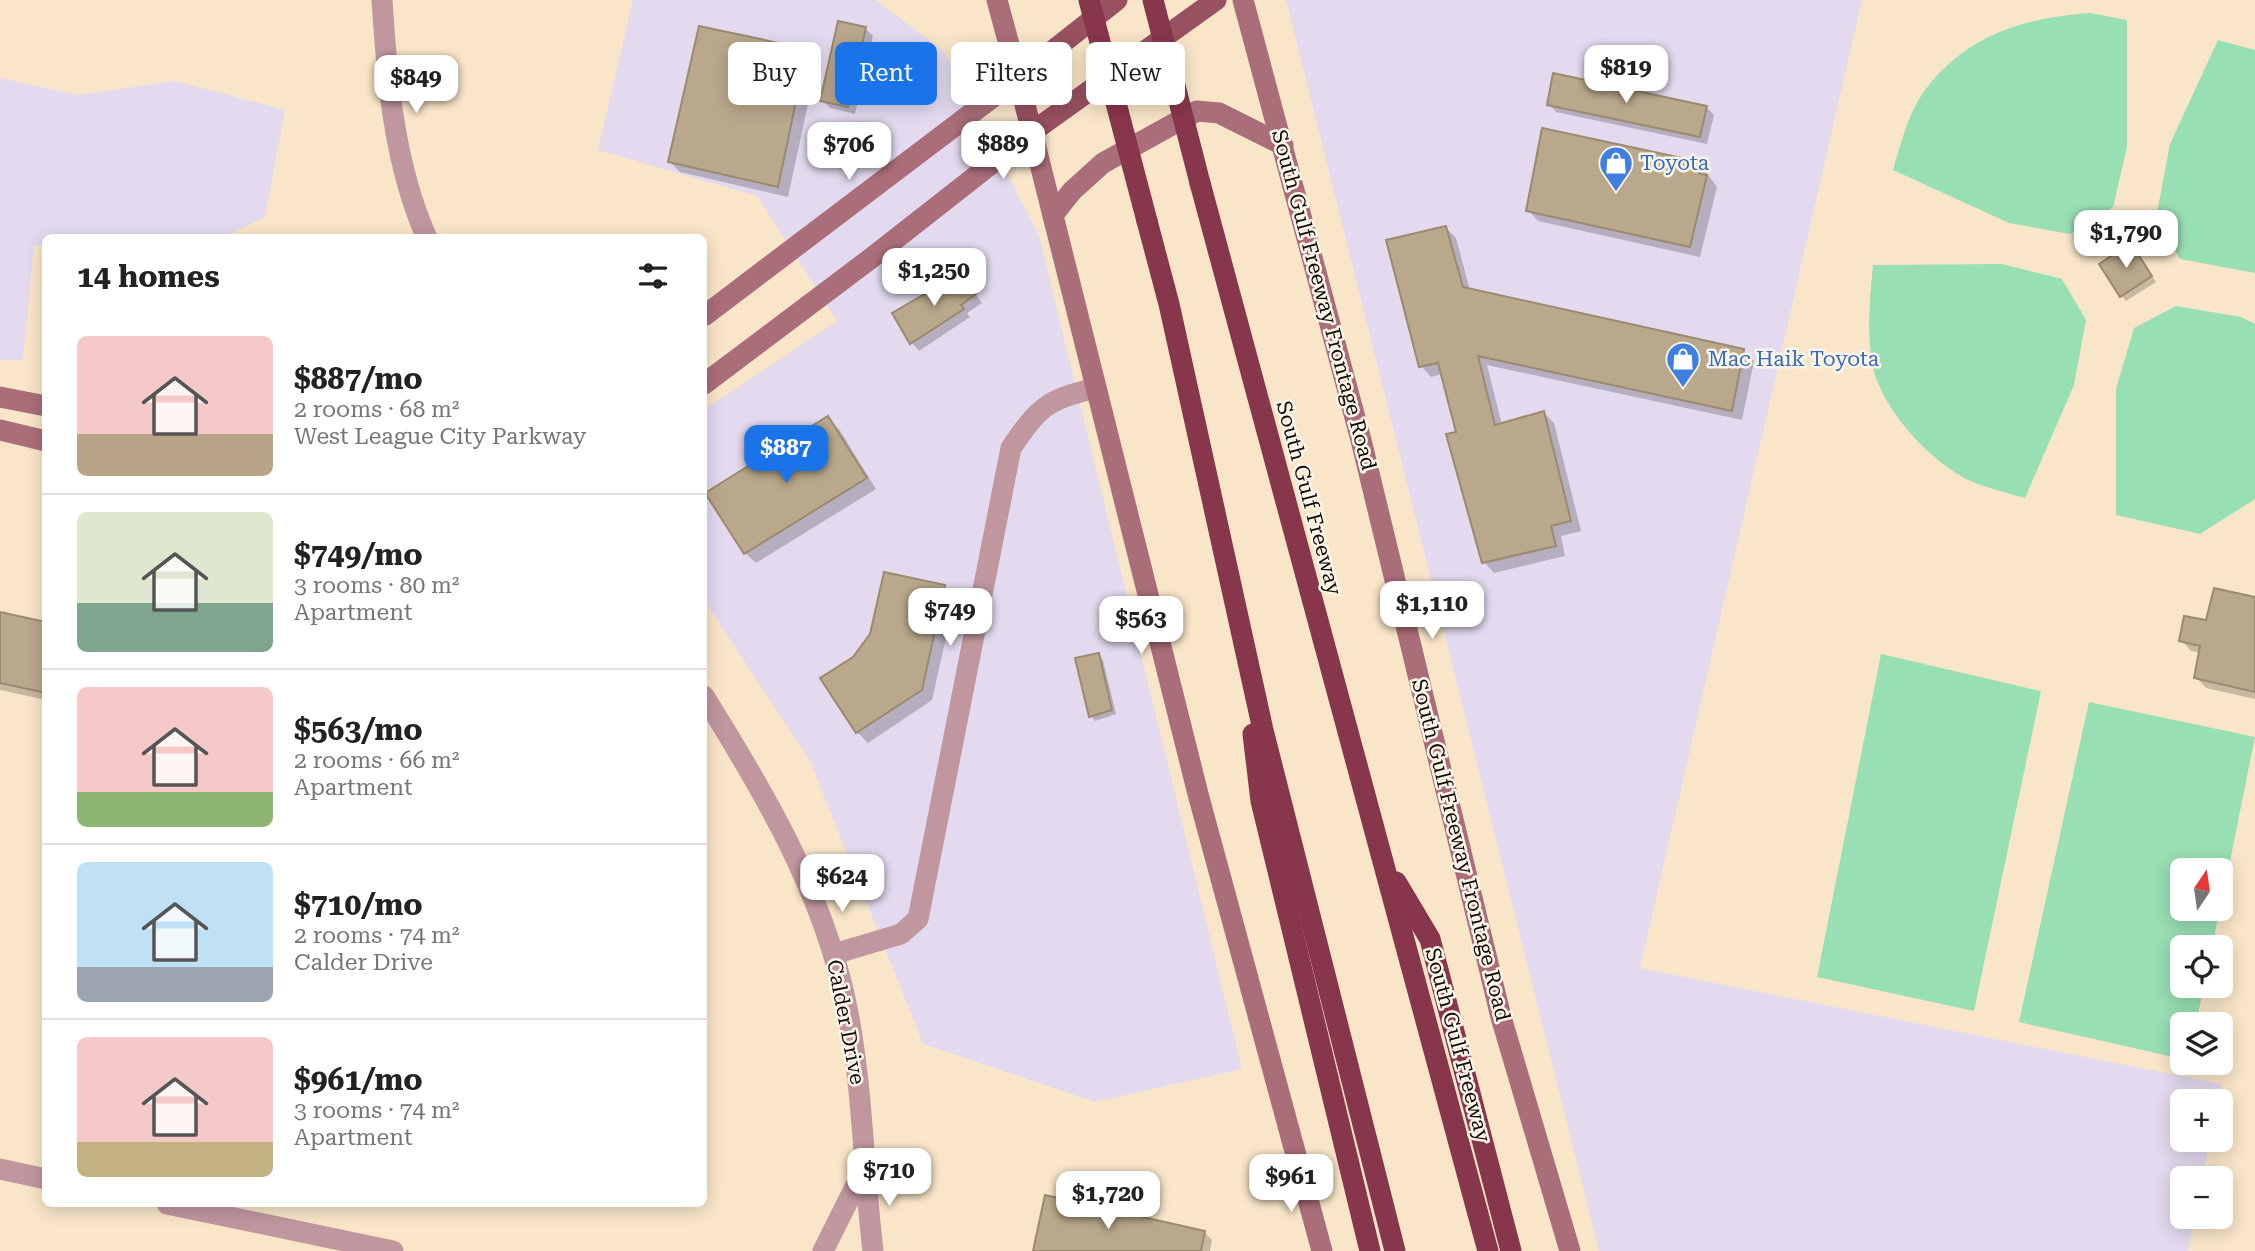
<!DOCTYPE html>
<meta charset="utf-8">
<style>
body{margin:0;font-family:"Roboto Serif",serif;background:#f6f6f6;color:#222;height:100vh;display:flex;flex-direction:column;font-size:26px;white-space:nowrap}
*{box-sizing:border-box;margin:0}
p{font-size:23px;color:#767676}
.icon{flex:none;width:38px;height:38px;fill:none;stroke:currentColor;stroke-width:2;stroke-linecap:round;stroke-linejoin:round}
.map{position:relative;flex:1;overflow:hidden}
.side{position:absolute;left:42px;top:234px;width:665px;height:973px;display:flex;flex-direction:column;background:#fff;border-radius:10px;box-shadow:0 4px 18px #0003}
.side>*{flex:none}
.top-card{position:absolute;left:728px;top:42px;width:665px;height:63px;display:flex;gap:14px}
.needle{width:46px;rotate:13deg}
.tools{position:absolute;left:2170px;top:858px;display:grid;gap:14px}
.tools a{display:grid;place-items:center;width:63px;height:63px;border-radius:10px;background:#fff;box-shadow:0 4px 18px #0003;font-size:35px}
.price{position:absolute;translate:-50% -60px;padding:0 16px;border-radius:14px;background:#fff;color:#222;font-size:23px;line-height:46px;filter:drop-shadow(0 2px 4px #0008)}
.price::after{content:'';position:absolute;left:50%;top:42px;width:21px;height:16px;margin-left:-10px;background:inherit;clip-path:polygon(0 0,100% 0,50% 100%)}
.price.current{background:#1a73e8;color:#fff}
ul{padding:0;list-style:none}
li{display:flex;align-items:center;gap:21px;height:175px;padding:0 35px}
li+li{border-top:2px solid #e0e0e0}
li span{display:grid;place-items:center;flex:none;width:196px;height:140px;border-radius:10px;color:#555}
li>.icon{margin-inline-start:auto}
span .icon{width:84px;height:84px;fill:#fffc;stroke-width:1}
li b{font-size:30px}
h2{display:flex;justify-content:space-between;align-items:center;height:84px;padding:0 35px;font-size:30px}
.chip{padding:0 24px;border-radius:10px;background:#fff;box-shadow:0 4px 18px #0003;font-size:24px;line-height:63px}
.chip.current{background:#1a73e8;color:#fff}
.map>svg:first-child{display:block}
</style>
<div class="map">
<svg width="2255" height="1251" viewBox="0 0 2255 1251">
<rect width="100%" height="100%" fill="#f9e6c9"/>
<g fill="#e3daef">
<polygon points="633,0 876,0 944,52 1039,235 1242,1069 1095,1102 923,1044 810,761 704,600 704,410 837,321 757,196 598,150"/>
<polygon points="1286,0 1862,0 1640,968 2221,1084 2218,1101 2182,1101 2182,1139 2210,1139 2202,1178 2182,1178 2182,1216 2195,1216 2188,1251 1599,1251"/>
<polygon points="0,78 78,95 175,81 285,110 265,217 221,238 46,238 45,246 34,246 23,360 0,360"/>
</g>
<g fill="#99dfb4">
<path d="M2090,13l37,7v127l-14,60 -43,27 -61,-11 -116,-53c8,-26 15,-57 32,-80 43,-56 98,-72 165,-77z"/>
<polygon points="2218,40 2255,50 2255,273 2180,259 2156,218 2170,144"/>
<path d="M2002,264l60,15 24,41 -12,65 -49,113c-17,-5 -35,-9 -52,-16 -40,-17 -91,-72 -100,-115 -7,-34 -3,-68 0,-102z"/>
<polygon points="2176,306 2241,317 2255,324 2255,499 2200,534 2116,515 2116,389 2134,328"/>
<polygon points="1881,654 2041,691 1974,1011 1817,977"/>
<polygon points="2089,702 2255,737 2221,906 2221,870 2182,870 2182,908 2220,908 2212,947 2182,947 2182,985 2204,985 2196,1024 2182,1024 2182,1059 2019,1022"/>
</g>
<g fill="#0003">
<polygon points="865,28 873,36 855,114 830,108 822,100"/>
<polygon points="806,51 817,62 788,197 680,172 670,162"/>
<polygon points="1549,104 1706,107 1714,115 1707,144 1556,112"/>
<polygon points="1700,164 1717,187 1700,257 1538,221 1528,210"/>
<polygon points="1445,227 1456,238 1470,290 1744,351 1754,361 1742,420 1487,365 1502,425 1544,413 1554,423 1581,531 1561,536 1565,556 1494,573 1484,562 1442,374 1431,377 1421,366"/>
<polygon points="2135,251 2156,282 2126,301 2122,296"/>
<polygon points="961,274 982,303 967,313 970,317 919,351 912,343"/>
<polygon points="828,419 839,429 876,489 756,563 745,553"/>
<polygon points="944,587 955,597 932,700 868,743 857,732 854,658"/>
<polygon points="2255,599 2255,699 2206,688 2196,677 2201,653 2191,651 2181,640 2208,622"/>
<polygon points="0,614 46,624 46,700 0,690"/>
<polygon points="1098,655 1103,660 1116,714 1095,721 1091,716"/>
<polygon points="1204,1232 1212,1240 1210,1251 1035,1251"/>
</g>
<g fill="#baa88c" stroke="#9b8a6f" stroke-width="2">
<polygon points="838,21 866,27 848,107 820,101"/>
<polygon points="699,26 807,49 778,187 668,162"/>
<polygon points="1553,73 1707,106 1700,137 1547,105"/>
<polygon points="1542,128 1701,162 1700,174 1707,175 1690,247 1526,211"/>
<polygon points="1446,226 1463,287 1744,349 1732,411 1478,356 1495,425 1544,411 1571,521 1551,526 1556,546 1482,563 1446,434 1456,432 1438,363 1419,367 1386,240"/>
<polygon points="2131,243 2152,276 2120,297 2099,264"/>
<polygon points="962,272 976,294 961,305 964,309 910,344 892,313"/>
<polygon points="828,416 867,478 744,554 705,493"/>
<polygon points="884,572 945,585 922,690 856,733 820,678 853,657 870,634"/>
<polygon points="2214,588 2255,597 2255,692 2194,678 2200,646 2179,641 2184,616 2206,620"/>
<polygon points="0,612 46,622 46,693 0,683"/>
<polygon points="1099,653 1112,710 1089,717 1075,658"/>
<polygon points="1045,1195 1205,1231 1201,1251 1033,1251"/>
</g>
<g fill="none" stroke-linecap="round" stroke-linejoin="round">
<g stroke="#c0979e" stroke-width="21">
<path d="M382,0c5,79 12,165 45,238"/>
<path d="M834,954l67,-20 17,-15 93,-471c28,-41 35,-48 85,-60"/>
<polyline points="0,1169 46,1179"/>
<polyline points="167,1204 393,1251"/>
</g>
<g stroke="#c0979e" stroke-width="21">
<path d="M704,696c60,96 118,194 142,307 17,81 17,165 27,248"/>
<polyline points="823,1251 863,1171"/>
</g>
<g stroke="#aa6e7a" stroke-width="21">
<polyline points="1243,0 1361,440 1501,1017 1570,1251"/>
<polyline points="1053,215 1072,191 1103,163 1197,111 1219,113 1283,145"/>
<polyline points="704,316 1018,78 997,0"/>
<polyline points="704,384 874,256 1032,132 1198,794 1322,1251"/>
<polyline points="0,397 46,406"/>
<polyline points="0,430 46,441"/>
</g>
<polyline stroke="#985161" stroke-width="21" points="1117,0 1018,78 1032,132 1216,0"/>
<g stroke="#88364b" stroke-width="21">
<polyline points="1200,183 1488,1251"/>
<polyline points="1147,221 1169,304 1263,730 1395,1251"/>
<polyline points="1253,734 1261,801 1370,1251"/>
<polyline points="1396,882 1430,939 1511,1251"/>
</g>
<g stroke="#88364b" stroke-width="21">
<polyline points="1089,0 1147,221"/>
<polyline points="1153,0 1200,183"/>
</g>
</g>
<defs>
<g id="shop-pin" transform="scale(1.75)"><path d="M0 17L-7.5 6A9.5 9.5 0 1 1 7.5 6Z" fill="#3f7fe0" stroke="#fcf5e9"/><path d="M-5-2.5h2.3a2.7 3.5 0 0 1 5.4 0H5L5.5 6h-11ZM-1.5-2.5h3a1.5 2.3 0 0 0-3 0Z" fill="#fff"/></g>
</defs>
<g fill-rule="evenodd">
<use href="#shop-pin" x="1616" y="163"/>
<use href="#shop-pin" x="1683" y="359"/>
</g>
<g text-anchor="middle" stroke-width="5" stroke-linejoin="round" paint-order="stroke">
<g font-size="21" fill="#366cbe" stroke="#fcf5e9" text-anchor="start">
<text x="1640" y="170">Toyota</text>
<text x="1708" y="366">Mac Haik Toyota</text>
</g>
<g font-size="21" fill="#130c04" stroke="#fcf5e9">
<text transform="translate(1324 300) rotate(75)" y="7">South Gulf Freeway Frontage Road</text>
<text transform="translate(1309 498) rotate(75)" y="7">South Gulf Freeway</text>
<text transform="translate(1461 850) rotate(76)" y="7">South Gulf Freeway Frontage Road</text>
<text transform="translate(846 1022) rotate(79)" y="7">Calder Drive</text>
<text transform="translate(1458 1045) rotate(75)" y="7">South Gulf Freeway</text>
</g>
</g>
</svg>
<div class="tools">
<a><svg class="needle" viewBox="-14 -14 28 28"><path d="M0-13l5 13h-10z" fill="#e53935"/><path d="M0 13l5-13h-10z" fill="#767676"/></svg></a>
<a><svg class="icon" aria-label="locate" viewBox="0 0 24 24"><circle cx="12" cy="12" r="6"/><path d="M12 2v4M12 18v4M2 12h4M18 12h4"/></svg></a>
<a><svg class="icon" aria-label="layers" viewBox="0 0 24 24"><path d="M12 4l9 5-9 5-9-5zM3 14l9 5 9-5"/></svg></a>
<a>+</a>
<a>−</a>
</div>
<b class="price" style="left:1626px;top:105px">$819</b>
<b class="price" style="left:416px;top:115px">$849</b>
<b class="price" style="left:1003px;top:181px">$889</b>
<b class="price" style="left:849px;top:182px">$706</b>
<b class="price" style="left:2126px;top:270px">$1,790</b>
<b class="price" style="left:934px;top:308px">$1,250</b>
<b class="price current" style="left:786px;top:485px">$887</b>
<b class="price" style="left:1432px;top:641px">$1,110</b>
<b class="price" style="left:950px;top:648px">$749</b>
<b class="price" style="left:1141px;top:656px">$563</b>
<b class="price" style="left:842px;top:914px">$624</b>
<b class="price" style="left:889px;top:1208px">$710</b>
<b class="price" style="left:1291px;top:1214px">$961</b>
<b class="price" style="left:1108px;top:1231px">$1,720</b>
<div class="top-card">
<a class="chip">Buy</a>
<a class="chip current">Rent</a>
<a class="chip">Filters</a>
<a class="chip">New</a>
</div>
<section class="side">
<h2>14 homes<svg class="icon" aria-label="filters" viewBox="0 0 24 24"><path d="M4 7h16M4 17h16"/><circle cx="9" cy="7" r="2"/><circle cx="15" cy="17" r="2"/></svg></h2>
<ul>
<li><span style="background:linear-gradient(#f6c9c9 70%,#b9a48a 0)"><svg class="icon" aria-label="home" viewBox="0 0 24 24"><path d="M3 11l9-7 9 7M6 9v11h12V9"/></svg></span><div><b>$887/mo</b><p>2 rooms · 68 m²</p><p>West League City Parkway</p></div></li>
<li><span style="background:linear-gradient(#dfe7d0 65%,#7fa58c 0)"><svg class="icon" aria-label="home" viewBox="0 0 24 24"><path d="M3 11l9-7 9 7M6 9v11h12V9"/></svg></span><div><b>$749/mo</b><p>3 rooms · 80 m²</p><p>Apartment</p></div></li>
<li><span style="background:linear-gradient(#f6c9c9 75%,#8fb573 0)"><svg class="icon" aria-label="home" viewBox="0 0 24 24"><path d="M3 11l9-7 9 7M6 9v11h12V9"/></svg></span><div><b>$563/mo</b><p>2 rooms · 66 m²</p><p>Apartment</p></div></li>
<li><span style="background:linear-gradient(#bfe0f5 75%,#9aa5b1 0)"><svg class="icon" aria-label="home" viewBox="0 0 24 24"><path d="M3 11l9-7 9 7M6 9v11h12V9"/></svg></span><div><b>$710/mo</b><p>2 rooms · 74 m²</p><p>Calder Drive</p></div></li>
<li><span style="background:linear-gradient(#f6c9c9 75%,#c2b280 0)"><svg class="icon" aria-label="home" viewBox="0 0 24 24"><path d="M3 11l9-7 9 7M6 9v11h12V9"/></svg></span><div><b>$961/mo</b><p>3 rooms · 74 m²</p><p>Apartment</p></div></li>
</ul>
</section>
</div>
